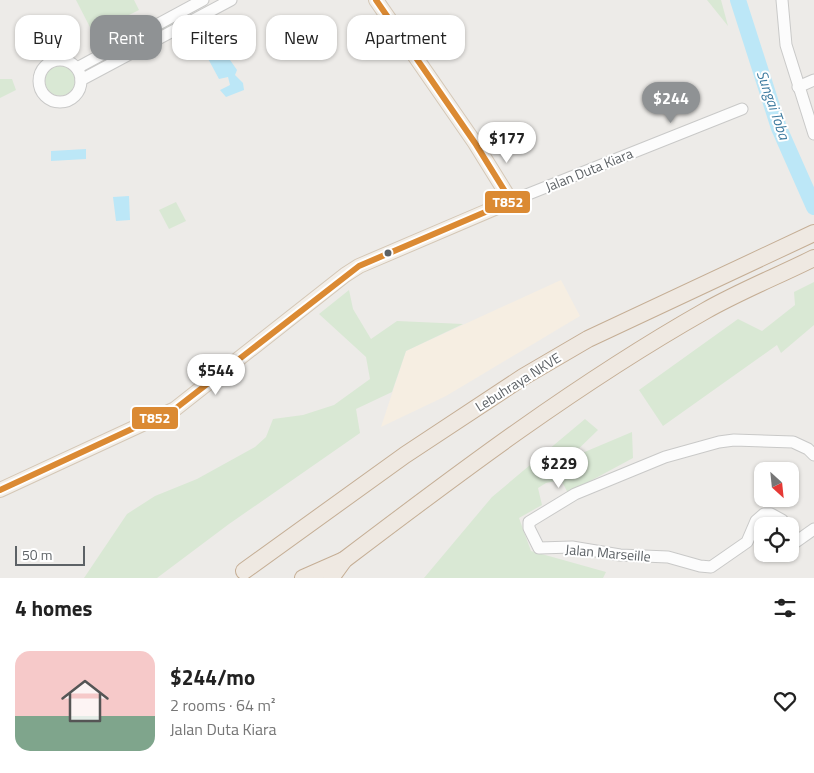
<!DOCTYPE html>
<meta charset="utf-8">
<style>
body{margin:0;font-family:"Titillium Web",sans-serif;background:#f2f2f2;color:#222;height:100vh;display:flex;flex-direction:column;font-size:19px;white-space:nowrap}
*{box-sizing:border-box;margin:0}
p{font-size:16px;color:#767676}
.icon{flex:none;width:28px;height:28px;fill:none;stroke:currentColor;stroke-width:2;stroke-linecap:round;stroke-linejoin:round}
.map{position:relative;height:578px;overflow:hidden}
.details{display:flex;flex-direction:column;background:#fff;flex:1}
.details>*{flex:none}
.banner{position:absolute;left:15px;top:15px;width:500px;height:45px;display:flex;gap:10px}
.needle{width:32px;rotate:153deg}
.buttons{position:absolute;left:754px;top:462px;display:grid;gap:10px}
.buttons a{display:grid;place-items:center;width:45px;height:45px;border-radius:10px;background:#fff;box-shadow:0 1px 4px #0004;font-size:25px}
.scale{position:absolute;left:15px;bottom:12px;width:70px;box-sizing:border-box;padding-left:5px;border:2px solid #5d6266;border-top:0;font-size:14px;line-height:18px;white-space:nowrap;color:#5d6266;-webkit-text-stroke:4px #fff;paint-order:stroke}
.price{position:absolute;translate:-50% -42px;padding:0 11px;border-radius:18px;background:#fff;color:#222;font-size:16px;line-height:32px;filter:drop-shadow(0 1px 2px #0008)}
.price::after{content:'';position:absolute;left:50%;top:30px;width:15px;height:11px;margin-left:-8px;background:inherit;clip-path:polygon(0 0,100% 0,50% 100%)}
.price.active{background:#8f9294;color:#fff}
ul{padding:0;list-style:none}
li{display:flex;align-items:center;gap:15px;height:125px;padding:0 15px}
li span{display:grid;place-items:center;flex:none;width:140px;height:100px;border-radius:15px;color:#555}
li>.icon{margin-inline-start:auto}
span .icon{width:60px;height:60px;fill:#fffc;stroke-width:1}
li b{font-size:21px}
h2{display:flex;justify-content:space-between;align-items:center;height:60px;padding:0 15px;font-size:21px}
.tag{padding:0 18px;border-radius:15px;background:#fff;box-shadow:0 1px 4px #0004;font-size:18px;line-height:45px}
.tag.active{background:#8f9294;color:#fff}
.map>svg:first-child{display:block}
</style>
<div class="map">
<svg width="814" height="578" viewBox="0 0 814 578">
<rect width="100%" height="100%" fill="#edebe8"/>
<polygon fill="#f6eee2" points="561,280 580,316 446,396 381,427 406,351"/>
<g fill="#d9e8d4">
<polygon points="76,0 134,0 139,10 93,33"/>
<polygon points="707,0 721,0 728,26"/>
<polygon points="174,20 176,23 90,68 89,65"/>
<circle cx="60" cy="81" r="15"/>
<polygon points="0,79 12,79 16,90 0,98"/>
<polygon points="176,202 186,221 169,229 159,210"/>
<polygon points="814,282 814,325 781,353 777,345 663,426 639,390 738,319 762,331 795,305 794,292"/>
<polygon points="349,290 353,309 371,339 397,321 463,324 406,351 392,392 356,409 360,433 229,524 157,578 84,578 127,514 155,496 197,479 255,447 266,437 273,419 303,415 334,405 370,379 366,357 319,314"/>
<polygon points="585,419 598,430 568,459 632,432 633,458 568,493 561,480 546,483 538,488 542,505 519,518 531,551 606,572 603,578 424,578 492,497"/>
</g>
<g fill="#bce7f7">
<polygon points="222,40 227,43 228,57 237,70 235,75 243,83 244,90 226,97 220,90 230,85 228,77 219,79 205,53 206,47"/>
<polygon points="86,149 86,159 51,161 51,151"/>
<polygon points="129,196 130,220 116,221 113,197"/>
</g>
<g fill="none" stroke-linecap="round" stroke-linejoin="round">
<polyline stroke="#bce7f7" stroke-width="16" points="738,0 779,128 814,207"/>
<g stroke="#c9c9c8" stroke-width="13">
<g id="minor">
<polyline points="782,0 786,45 814,134"/>
<circle cx="60" cy="81" r="21"/>
<polyline points="77,68 203,0"/>
<polyline points="81,80 231,0"/>
<polyline points="798,87 814,80"/>
<polyline points="511,201 742,109"/>
<polyline points="787,526 782,520 771,514 764,514 756,521 747,542 711,567 700,566 668,557 620,555 572,547 539,548 529,528 529,522 575,494 665,457 719,442 734,440 793,442 808,449 814,455"/>
<polyline points="790,546 814,529"/>
</g>
</g>
<g stroke="#d4c7b6" stroke-width="16">
<polyline id="major" points="0,490 175,409 345,275 359,266 511,201 475,143 376,0"/>
</g>
<g stroke="#c5ae95" stroke-width="18">
<g id="highway">
<polyline points="244,571 405,455 523,377 588,339 814,233"/>
<polyline points="303,578 344,560"/>
<path d="M331,578l13,-18c116,-88 234,-177 361,-249 35,-20 73,-35 109,-53"/>
</g>
</g>
<use href="#minor" stroke="#fcfcfc" stroke-width="11"/>
<use href="#major" stroke="#f3efe9" stroke-width="14"/>
<use href="#highway" stroke="#efe9e2" stroke-width="16"/>
<g stroke="#fff" stroke-width="10">
<polyline id="bus-1" points="0,490 175,409 359,266 511,201 475,143 376,0"/>
</g>
<use href="#bus-1" stroke="#db8a33" stroke-width="6"/>
</g>
<circle fill="#5d6266" stroke="#fff" stroke-width="2" cx="388" cy="253" r="4.5"/>
<g text-anchor="middle" stroke-width="4" stroke-linejoin="round" paint-order="stroke">
<g font-size="14" fill="#5d6266" stroke="#fff">
<text transform="translate(589 170) rotate(-22)" y="5">Jalan Duta Kiara</text>
<text transform="translate(518 382) rotate(-32)" y="5">Lebuhraya NKVE</text>
<text transform="translate(608 553) rotate(5)" y="5">Jalan Marseille</text>
</g>
<g font-size="15" font-style="italic" fill="#3e7b9f" stroke="#fff">
<text transform="translate(773 105) rotate(71)" y="5">Sungai Toba</text>
</g>
</g>
<g stroke="#fff" stroke-width="2">
<rect x="484" y="190" width="47" height="24" rx="5" fill="#db8a33"/>
<rect x="131" y="406" width="48" height="24" rx="5" fill="#db8a33"/>
</g>
<g font-size="14" text-anchor="middle" font-weight="bold" fill="#fff">
<text x="508" y="207">T852</text>
<text x="155" y="423">T852</text>
</g>
</svg>
<div class="buttons">
<a><svg class="needle" viewBox="-14 -14 28 28"><path d="M0-13l5 13h-10z" fill="#e53935"/><path d="M0 13l5-13h-10z" fill="#767676"/></svg></a>
<a><svg class="icon" aria-label="locate" viewBox="0 0 24 24"><circle cx="12" cy="12" r="6"/><path d="M12 2v4M12 18v4M2 12h4M18 12h4"/></svg></a>
</div>
<div class="scale">50 m</div>
<b class="price active" style="left:671px;top:124px">$244</b>
<b class="price" style="left:507px;top:164px">$177</b>
<b class="price" style="left:216px;top:396px">$544</b>
<b class="price" style="left:559px;top:489px">$229</b>
<div class="banner">
<a class="tag">Buy</a>
<a class="tag active">Rent</a>
<a class="tag">Filters</a>
<a class="tag">New</a>
<a class="tag">Apartment</a>
</div>
</div>
<section class="details">
<h2>4 homes<svg class="icon" aria-label="filters" viewBox="0 0 24 24"><path d="M4 7h16M4 17h16"/><circle cx="9" cy="7" r="2"/><circle cx="15" cy="17" r="2"/></svg></h2>
<ul>
<li><span style="background:linear-gradient(#f6c9c9 65%,#7fa58c 0)"><svg class="icon" aria-label="home" viewBox="0 0 24 24"><path d="M3 11l9-7 9 7M6 9v11h12V9"/></svg></span><div><b>$244/mo</b><p>2 rooms · 64 m²</p><p>Jalan Duta Kiara</p></div><svg class="icon" aria-label="heart" viewBox="0 0 24 24"><path d="M12 20l-8-8c-3-5 5-10 8-4 3-6 11-1 8 4z"/></svg></li>
</ul>
</section>
